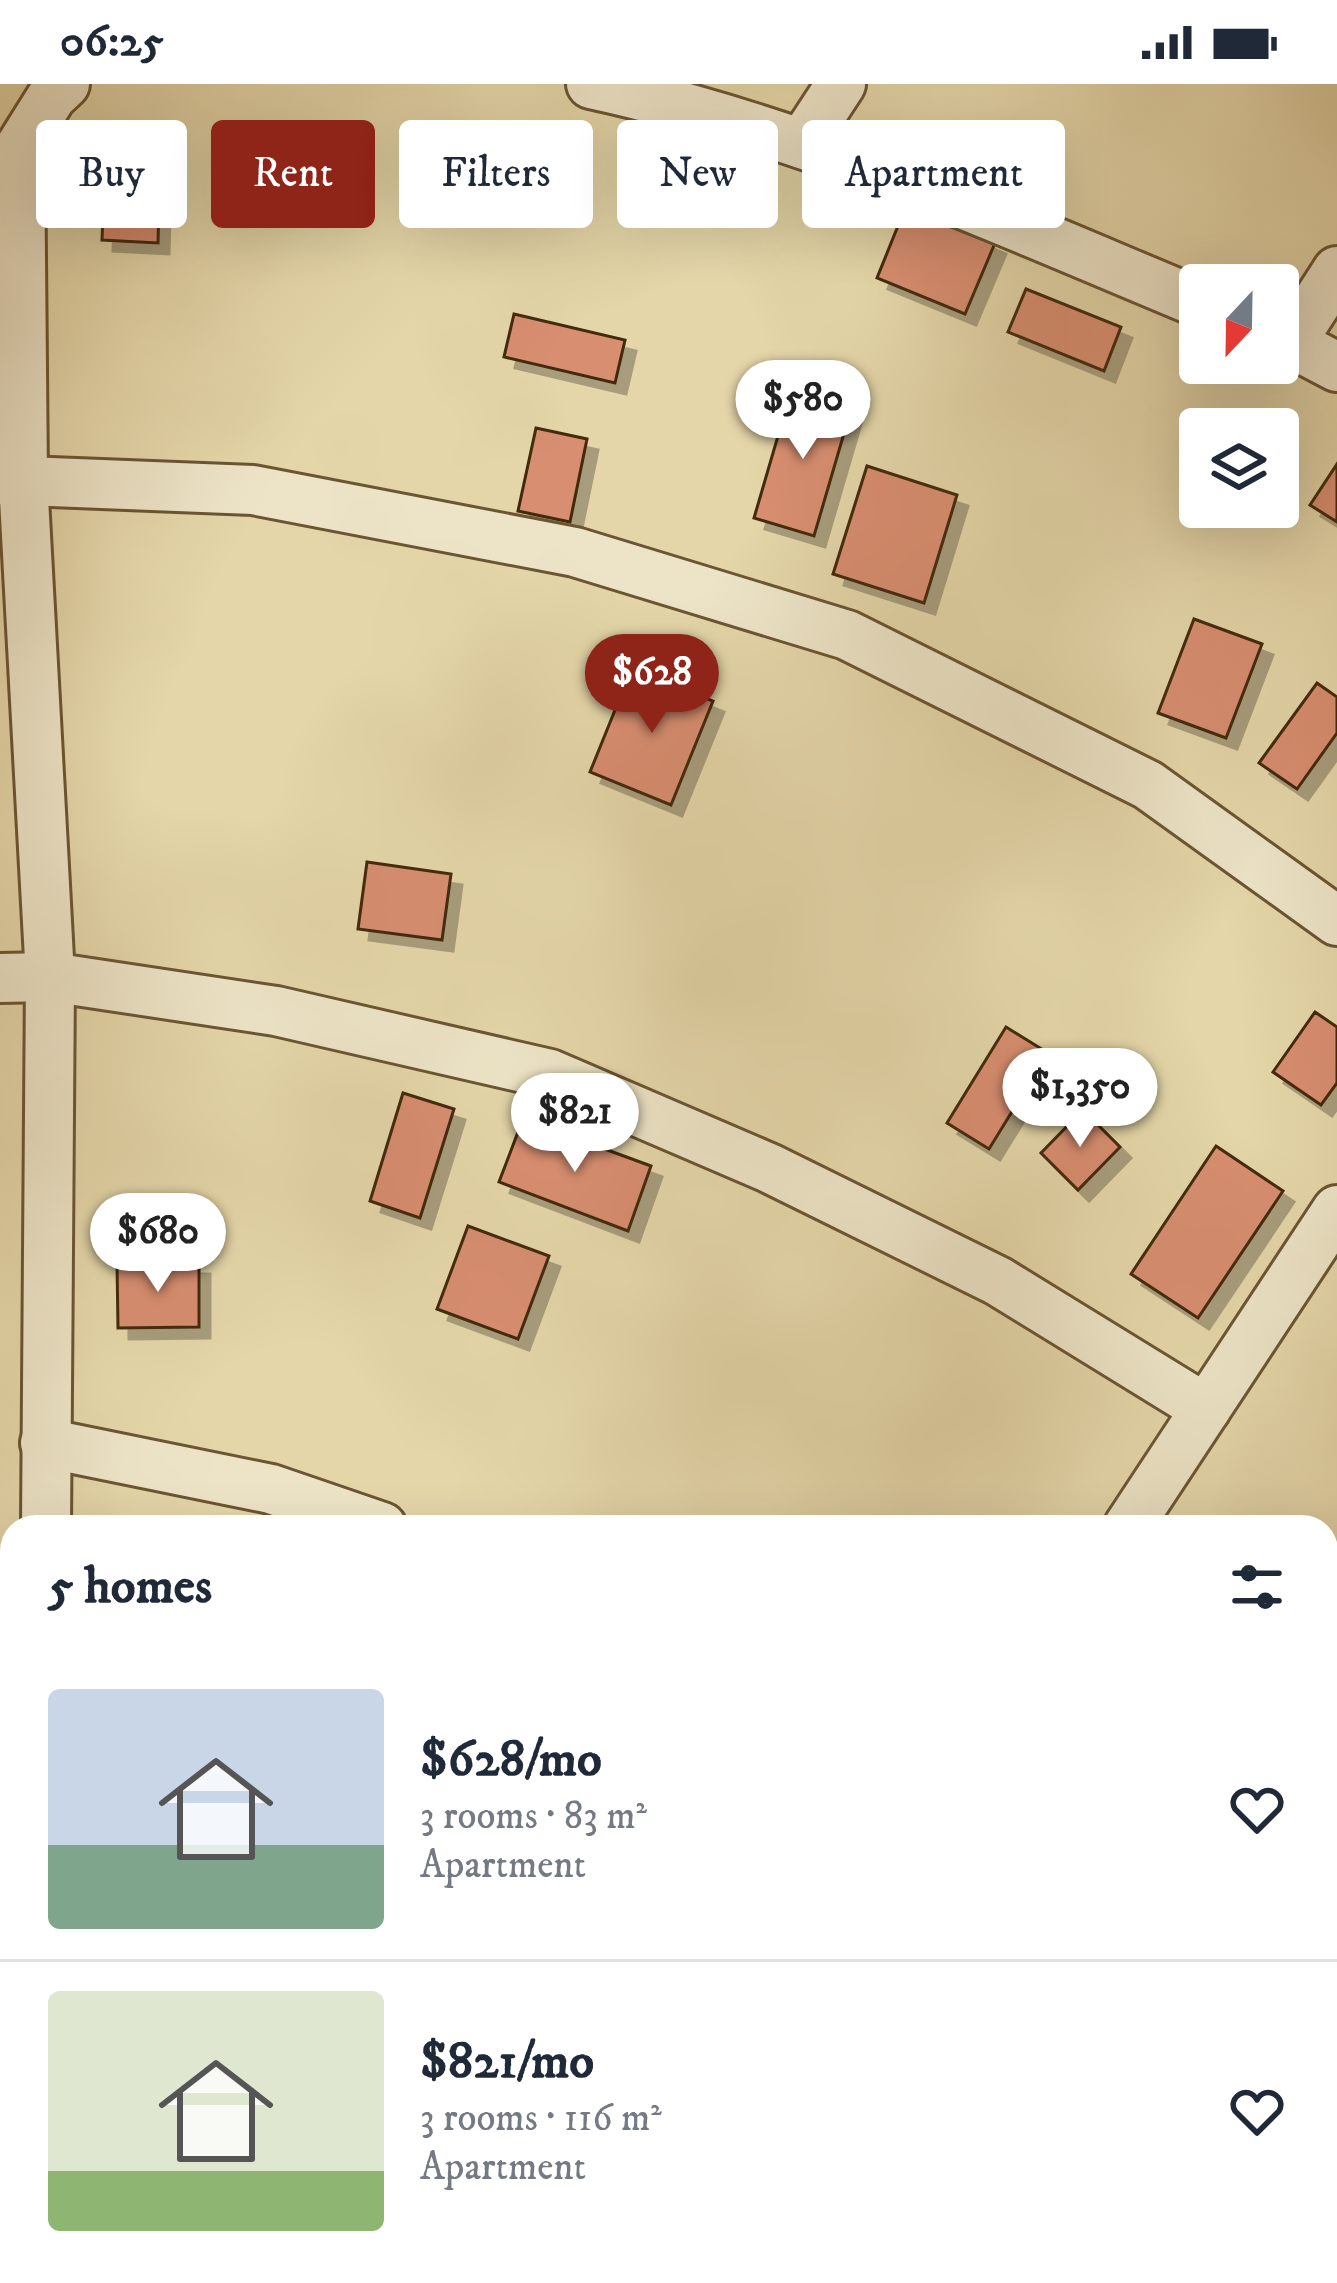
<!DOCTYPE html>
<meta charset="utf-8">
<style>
body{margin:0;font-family:"IM FELL DW Pica",serif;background:#f6f6f7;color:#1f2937;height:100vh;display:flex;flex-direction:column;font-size:45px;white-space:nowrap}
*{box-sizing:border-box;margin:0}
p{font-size:39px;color:#747a83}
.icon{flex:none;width:66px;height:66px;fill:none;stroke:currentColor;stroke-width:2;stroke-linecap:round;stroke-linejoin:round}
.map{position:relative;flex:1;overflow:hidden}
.details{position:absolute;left:0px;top:1431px;width:1338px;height:768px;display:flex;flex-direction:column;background:#fff;border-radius:36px 36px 0 0;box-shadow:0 12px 48px #0002}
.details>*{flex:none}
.guide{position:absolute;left:36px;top:36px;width:1266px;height:108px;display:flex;gap:24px}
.needle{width:78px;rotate:202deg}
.tools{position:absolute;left:1179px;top:180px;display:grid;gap:24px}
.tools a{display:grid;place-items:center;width:120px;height:120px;border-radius:12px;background:#fff;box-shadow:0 12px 48px #0002;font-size:60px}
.price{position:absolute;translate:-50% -102px;padding:0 27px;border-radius:42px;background:#fff;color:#222;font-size:39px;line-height:78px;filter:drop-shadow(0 3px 6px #0008)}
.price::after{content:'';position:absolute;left:50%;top:72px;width:36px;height:27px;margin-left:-18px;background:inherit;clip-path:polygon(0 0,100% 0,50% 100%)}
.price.active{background:#8f2418;color:#fff}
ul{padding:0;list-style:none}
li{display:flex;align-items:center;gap:36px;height:300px;padding:0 48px}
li+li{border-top:3px solid #e0e1e3}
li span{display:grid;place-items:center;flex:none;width:336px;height:240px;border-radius:12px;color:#555}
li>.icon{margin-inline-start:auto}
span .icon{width:144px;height:144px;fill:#fffc;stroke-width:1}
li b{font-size:51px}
h2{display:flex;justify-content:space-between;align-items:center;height:144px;padding:0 48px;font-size:51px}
.chip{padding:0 42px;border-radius:12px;background:#fff;box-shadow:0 12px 48px #0002;font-size:42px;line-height:108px}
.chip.active{background:#8f2418;color:#fff}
.status{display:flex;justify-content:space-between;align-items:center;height:84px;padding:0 60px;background:#fff;direction:ltr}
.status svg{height:33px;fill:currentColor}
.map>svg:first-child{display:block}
</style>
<div class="status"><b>06:25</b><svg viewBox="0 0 49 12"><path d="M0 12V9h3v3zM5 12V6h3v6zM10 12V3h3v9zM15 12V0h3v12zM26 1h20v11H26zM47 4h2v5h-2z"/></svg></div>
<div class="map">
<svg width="1337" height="2199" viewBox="0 0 1337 2199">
<defs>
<filter id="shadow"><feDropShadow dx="11" dy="11" stdDeviation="0" flood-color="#0004"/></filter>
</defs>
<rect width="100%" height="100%" fill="#e4d6a9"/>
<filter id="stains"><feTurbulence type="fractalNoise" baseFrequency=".00167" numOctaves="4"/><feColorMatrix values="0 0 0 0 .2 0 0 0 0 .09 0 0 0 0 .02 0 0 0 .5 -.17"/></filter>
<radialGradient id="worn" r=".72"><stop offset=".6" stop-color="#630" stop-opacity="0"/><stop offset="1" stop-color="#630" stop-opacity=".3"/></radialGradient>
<g fill="#d88e71" stroke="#432a0b" stroke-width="3" filter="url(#shadow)">
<polygon points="105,80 160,82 158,159 102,156"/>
<polygon points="906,122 995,159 965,230 877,194"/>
<polygon points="1026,205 1121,243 1104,287 1008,248"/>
<polygon points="514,230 625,256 615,299 504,273"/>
<polygon points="792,304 852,322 814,452 754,434"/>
<polygon points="536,344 587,355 570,438 518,427"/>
<polygon points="1337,380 1337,438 1310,421"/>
<polygon points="867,382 957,411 924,519 833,490"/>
<polygon points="1194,535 1262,560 1226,654 1158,629"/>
<polygon points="632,584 713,617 671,721 590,688"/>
<polygon points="1317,599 1337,613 1337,649 1297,705 1259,679"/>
<polygon points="367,778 451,790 442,856 358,845"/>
<polygon points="1315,928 1337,943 1337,999 1321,1021 1273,988"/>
<polygon points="1006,943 1048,969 989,1065 947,1039"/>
<polygon points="403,1009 454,1025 420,1134 370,1117"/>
<polygon points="1083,1026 1120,1063 1078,1106 1041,1069"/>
<polygon points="523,1035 651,1082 628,1147 499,1098"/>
<polygon points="1216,1062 1283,1107 1198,1234 1131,1190"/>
<polygon points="468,1142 549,1172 518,1255 437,1225"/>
<polygon points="117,1179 199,1179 199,1243 118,1244"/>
</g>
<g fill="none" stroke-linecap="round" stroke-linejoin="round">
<g stroke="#6b5532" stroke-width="54">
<g id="minor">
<path d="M591,0c212,46 409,136 609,219"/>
<polyline points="803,58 841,0"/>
<polyline points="1278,252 1337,283"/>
<polyline points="1292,257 1337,187"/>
<polyline points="0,396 253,406 575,468 847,551 1148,701 1337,837"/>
<polyline points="0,894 50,893 276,927 550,990 769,1084 998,1197 1206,1325"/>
<polyline points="45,1359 271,1405 382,1443"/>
<polyline points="46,1443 50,893 23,396 20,63 52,12 65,0"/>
<polyline points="1128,1443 1337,1126"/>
<polyline points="0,1972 12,1971"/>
<polyline points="52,2199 52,2187"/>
<polyline points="621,2199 629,2187"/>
<polyline points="1263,2199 1271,2187"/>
</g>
</g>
<use href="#minor" stroke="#ede4c7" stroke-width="48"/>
</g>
<rect width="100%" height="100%" filter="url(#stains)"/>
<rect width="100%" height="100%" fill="url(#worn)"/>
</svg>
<div class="tools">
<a><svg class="needle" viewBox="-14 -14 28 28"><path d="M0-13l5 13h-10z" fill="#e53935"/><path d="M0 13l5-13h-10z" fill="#747a83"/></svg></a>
<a><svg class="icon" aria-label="layers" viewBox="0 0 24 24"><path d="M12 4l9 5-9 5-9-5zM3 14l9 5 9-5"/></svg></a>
</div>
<b class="price" style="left:803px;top:378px">$580</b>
<b class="price active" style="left:652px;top:652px">$628</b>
<b class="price" style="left:1080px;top:1066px">$1,350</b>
<b class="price" style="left:575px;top:1091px">$821</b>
<b class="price" style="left:158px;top:1211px">$680</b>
<div class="guide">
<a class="chip">Buy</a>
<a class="chip active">Rent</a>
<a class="chip">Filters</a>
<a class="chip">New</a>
<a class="chip">Apartment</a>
</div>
<section class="details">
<h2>5 homes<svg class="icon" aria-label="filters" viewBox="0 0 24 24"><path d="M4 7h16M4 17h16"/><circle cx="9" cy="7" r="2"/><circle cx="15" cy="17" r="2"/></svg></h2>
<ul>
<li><span style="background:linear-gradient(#c9d6e8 65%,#7fa58c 0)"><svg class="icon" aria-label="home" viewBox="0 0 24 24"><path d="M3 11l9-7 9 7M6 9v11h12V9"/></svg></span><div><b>$628/mo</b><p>3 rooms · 83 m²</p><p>Apartment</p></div><svg class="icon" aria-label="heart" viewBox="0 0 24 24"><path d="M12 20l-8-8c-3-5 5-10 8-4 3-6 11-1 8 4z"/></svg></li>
<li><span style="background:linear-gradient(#dfe7d0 75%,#8fb573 0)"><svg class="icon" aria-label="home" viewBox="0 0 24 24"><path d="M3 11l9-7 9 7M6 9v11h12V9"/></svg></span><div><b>$821/mo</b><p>3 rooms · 116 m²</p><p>Apartment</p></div><svg class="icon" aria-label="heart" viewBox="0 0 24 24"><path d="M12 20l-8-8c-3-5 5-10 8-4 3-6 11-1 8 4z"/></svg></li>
</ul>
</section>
</div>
